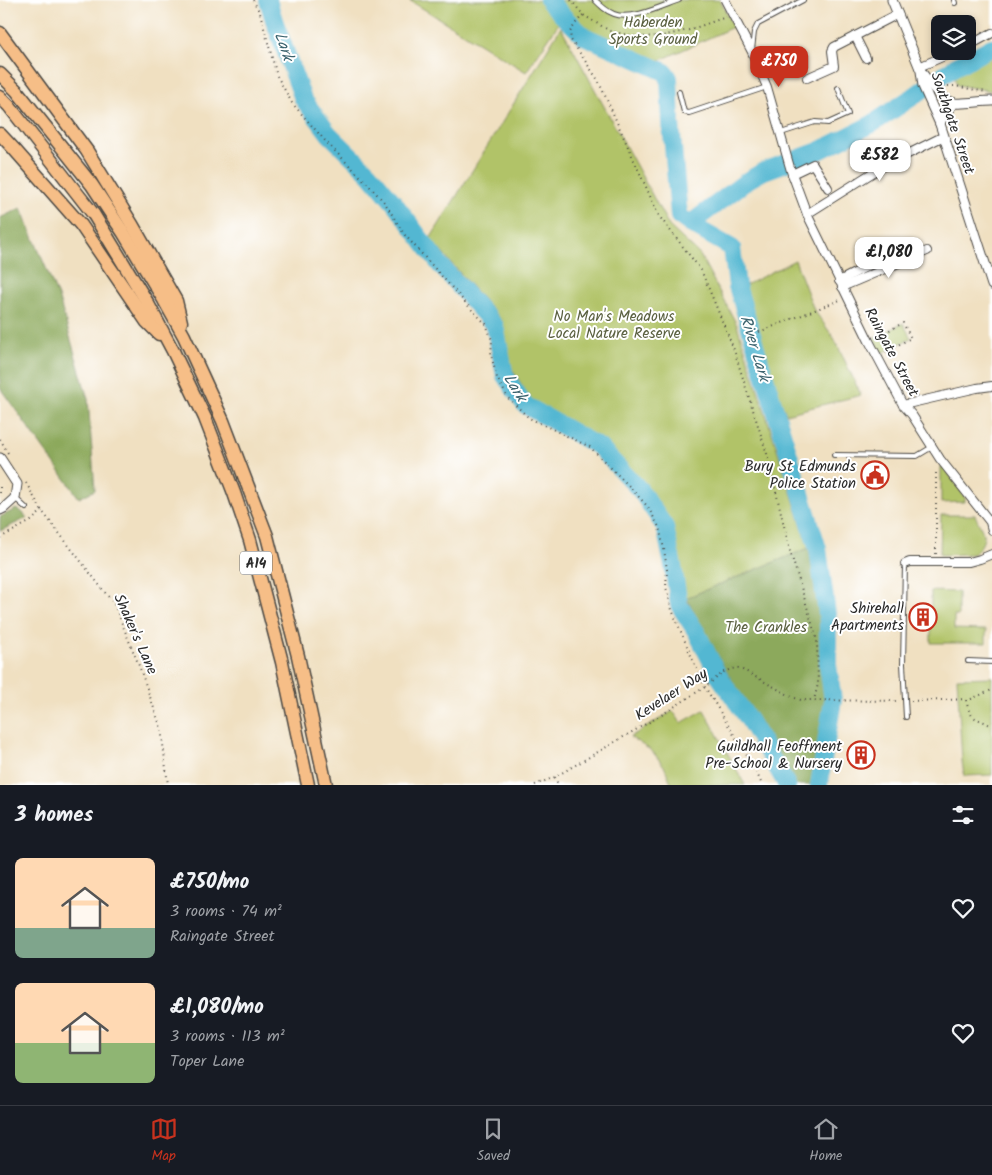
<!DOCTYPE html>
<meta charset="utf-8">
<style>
body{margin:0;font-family:Kalam,sans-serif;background:#242831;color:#f1f3f6;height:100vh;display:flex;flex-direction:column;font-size:19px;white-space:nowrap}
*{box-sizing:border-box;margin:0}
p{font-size:16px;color:#9ea1a6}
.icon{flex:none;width:28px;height:28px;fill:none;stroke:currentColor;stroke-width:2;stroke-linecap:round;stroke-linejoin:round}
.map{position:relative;height:785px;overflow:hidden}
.side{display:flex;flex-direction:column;background:#171b24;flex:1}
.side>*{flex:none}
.tools{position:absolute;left:931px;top:15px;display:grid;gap:10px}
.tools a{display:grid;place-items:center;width:45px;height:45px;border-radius:8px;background:#171b24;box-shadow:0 2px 8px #0003;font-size:25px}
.price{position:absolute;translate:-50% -42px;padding:0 11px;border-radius:10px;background:#fff;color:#222;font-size:16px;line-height:32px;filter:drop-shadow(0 1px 2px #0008)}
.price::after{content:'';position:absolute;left:50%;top:30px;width:15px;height:11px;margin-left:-8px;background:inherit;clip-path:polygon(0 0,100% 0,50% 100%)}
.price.selected{background:#c8321e;color:#fff}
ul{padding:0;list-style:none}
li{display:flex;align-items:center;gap:15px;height:125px;padding:0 15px}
li span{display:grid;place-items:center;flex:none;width:140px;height:100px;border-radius:8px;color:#555}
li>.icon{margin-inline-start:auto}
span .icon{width:60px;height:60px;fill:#fffc;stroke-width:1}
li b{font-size:21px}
h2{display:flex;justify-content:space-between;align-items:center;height:60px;padding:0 15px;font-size:21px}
.menu{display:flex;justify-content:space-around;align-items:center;height:70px;border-top:1px solid #363941;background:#171b24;font-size:14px;color:#9ea1a6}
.menu a{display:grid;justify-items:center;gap:2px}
.menu .selected{color:#c8321e}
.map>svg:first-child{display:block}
</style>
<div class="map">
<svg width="992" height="785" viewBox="0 0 992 785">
<rect width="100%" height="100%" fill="#fff"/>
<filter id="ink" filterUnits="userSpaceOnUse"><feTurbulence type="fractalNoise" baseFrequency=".02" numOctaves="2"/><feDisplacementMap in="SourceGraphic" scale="10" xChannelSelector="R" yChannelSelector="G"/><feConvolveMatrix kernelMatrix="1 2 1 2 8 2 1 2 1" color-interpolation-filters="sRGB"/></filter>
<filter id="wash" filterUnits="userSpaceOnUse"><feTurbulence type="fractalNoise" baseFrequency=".0096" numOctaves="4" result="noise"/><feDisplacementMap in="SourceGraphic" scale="20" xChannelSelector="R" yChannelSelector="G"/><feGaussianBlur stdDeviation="1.12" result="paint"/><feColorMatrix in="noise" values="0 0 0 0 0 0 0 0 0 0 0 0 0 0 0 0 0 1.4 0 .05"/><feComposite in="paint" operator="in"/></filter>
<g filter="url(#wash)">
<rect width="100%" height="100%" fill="#f0e0c1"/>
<g fill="#b1c367" stroke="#6e7749">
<polygon points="409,0 543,0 561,20 526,72"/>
<polygon points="554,0 720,0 733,27 652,64 585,31"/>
<polygon points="561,27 669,226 700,255 737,325 809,548 686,598 681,589 675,551 662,507 602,444 534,405 512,369 502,321 430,239"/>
<polygon points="992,49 992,91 957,85 952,71 981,54"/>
<polygon points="795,260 814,310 834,338 861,395 786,414 754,334 738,289"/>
<polygon points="903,323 911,338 877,356 869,341"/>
<polygon points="941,467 944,467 965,497 965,502 941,503"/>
<path d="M941,515h34c8,19 15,23 -1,39l-34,1z"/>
<polygon points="931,591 958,592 958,616 954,616 954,629 986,630 986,643 931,643"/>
<polygon points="992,677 992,775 964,776 962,761 957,678"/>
<polygon points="704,710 745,785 672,785 664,766 652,751 630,737 673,711 681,723"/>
</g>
<g fill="#8ca95c" stroke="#5c6a44">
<polygon points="21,208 59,299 88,399 95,490 79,498 0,388 0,218"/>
<polygon points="16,509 23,513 27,518 0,531 0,517"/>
<polygon points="809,548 823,630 824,664 828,693 813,785 794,785 754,715 726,671 686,598"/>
</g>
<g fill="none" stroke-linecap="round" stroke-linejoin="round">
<g stroke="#53b7d2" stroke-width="18">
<polyline points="268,0 274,20 303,99 329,134 369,173 395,204 440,265 495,326 505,376 525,405 599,447 640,490 665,527 673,566 679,605 697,633 718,675 749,720 787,785"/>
<polyline points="548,0 563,16 584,36 665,72 669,78 671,123 679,216 690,224 732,248 737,286 818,549 828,621 828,665 833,700 819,785"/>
<polyline points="690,224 748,180 764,171 819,151 872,124 914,96 953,68 992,47"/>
</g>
</g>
</g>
<g filter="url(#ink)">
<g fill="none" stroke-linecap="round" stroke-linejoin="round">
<g stroke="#494642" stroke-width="6">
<g id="service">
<path d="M595,0c6,6 11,11 19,14 17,7 48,-8 65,-14"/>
<polyline points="954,0 955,3"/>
<polyline points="752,50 754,32 758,24 803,0"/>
<polyline points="679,92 684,112 689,113 767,87"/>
<polyline points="781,133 815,122 828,123 848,114 838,88"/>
<polyline points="834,455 917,456 932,447"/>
<polyline points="15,498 26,508"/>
<polyline points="905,564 903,664 906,717"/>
<polyline points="968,661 992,662"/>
</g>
</g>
<g stroke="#494642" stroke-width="10">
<g id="minor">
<polyline points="725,0 752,52 767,87 791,171 807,214 869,341 903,405 912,415 940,459 990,522 992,530"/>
<polyline points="855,36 866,58"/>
<polyline points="968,46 992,33"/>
<polyline points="919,67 956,51"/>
<polyline points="807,78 834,66 832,51 834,47 898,14"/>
<polyline points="792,174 813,164 828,188"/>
<polyline points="807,214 880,168 944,136"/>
<polyline points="839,281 872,264 882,255"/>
<polyline points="842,287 927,251"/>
<polyline points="903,405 977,388 992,386"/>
<polyline points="905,564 910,562 969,562 980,559 992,554"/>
</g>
</g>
<g stroke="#494642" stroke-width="11">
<g id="tertiary">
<polyline points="892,0 921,71 923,86 940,124 992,285"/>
<path d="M922,73c8,10 19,28 33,30 11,1 26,-2 37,-2"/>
<polyline points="940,124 943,116 954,103"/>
<polyline points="0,458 17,484 15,498 4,508 0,510"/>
</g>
</g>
<g stroke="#494642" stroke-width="15">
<g id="trunk">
<polyline points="0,33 87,151 133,226 176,301 181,322"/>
<polyline points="0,74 17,91 92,185 123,232 164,300 184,336 223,421 267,536 298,656 326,785"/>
<polyline points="0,97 9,106 94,215 147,302 173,351 205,418 234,493 250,540 282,662 308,785"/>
<polyline points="0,134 14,149 81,225 147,322 159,334"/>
</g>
</g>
<g stroke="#494642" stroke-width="2" stroke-dasharray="1 4" stroke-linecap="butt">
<polyline points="253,0 260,13 277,76 292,103 327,143 363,179 385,203 404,234 471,309 486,324 492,340 491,355 497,378 508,398 529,418 590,447 629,486 648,507 659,527 664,549 667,570 666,587 672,610 692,658 705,687 756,771 762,785"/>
<polyline points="571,0 583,15 610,31 638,37 662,36 689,30 726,17"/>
<polyline points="583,15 576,23 570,32 571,40 598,80 659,216 701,270 733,347 767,454 790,551 817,640 818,684 814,700"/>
<polyline points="943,86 955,86 986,92"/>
<polyline points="759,332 840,300"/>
<polyline points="876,337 903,323 911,338 883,353"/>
<polyline points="0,439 8,453"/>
<polyline points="26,483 42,511 114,604 138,663 161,728 168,785"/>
<polyline points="0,487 0,493"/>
<polyline points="0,538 31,521 42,511"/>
<polyline points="936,554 936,469"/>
<path d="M966,700c5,22 9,16 26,26"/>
<polyline points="911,701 971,699 992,690"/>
<polyline points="555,777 558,785"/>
<polyline points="535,785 555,777 663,714 705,687 724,672 731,669 738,668 745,671 792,697 801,700 899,701"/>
</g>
<use href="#service" stroke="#fff" stroke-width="4"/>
<use href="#minor" stroke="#fff" stroke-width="8"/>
<use href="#tertiary" stroke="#fff" stroke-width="9"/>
<use href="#trunk" stroke="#f6be87" stroke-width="12"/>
</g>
</g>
<defs>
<g id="civic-ring" transform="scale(1.4375)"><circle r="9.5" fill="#fff" stroke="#c8321e" stroke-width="1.5"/><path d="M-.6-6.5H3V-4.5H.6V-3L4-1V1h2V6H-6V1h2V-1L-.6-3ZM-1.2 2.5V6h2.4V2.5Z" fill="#c8321e"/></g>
<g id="building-ring" transform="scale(1.4375)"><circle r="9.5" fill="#fff" stroke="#c8321e" stroke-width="1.5"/><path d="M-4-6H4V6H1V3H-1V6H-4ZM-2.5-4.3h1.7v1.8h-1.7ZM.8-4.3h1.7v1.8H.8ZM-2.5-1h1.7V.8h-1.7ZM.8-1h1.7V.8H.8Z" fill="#c8321e"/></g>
</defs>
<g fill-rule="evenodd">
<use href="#civic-ring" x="875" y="475"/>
<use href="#building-ring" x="923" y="617"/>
<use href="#building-ring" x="861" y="755"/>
</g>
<g text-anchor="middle" stroke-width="4" stroke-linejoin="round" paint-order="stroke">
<rect fill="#fff" stroke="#6b6b6b" stroke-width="1" x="240" y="551.5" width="32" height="23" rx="4"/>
<g font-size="14" font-weight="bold" fill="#2b2b2b">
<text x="256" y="568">A14</text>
</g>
<g font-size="15" fill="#5a6040" stroke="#fff">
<text x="653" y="27">Haberden<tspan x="653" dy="17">Sports Ground</tspan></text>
<text x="614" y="321">No Man's Meadows<tspan x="614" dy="17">Local Nature Reserve</tspan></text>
<text x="766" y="632">The Crankles</text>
</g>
<g font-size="15" fill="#2b2b2b" stroke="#fff">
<text transform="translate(953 123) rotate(71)" y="5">Southgate Street</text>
<text transform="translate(892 352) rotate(62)" y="5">Raingate Street</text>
<text transform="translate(136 634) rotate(66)" y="5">Shaker's Lane</text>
<text transform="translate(671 694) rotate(-33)" y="5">Kevelaer Way</text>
</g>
<g font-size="15" fill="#2b2b2b" stroke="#fff" text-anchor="end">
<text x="856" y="471">Bury St Edmunds<tspan x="856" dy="17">Police Station</tspan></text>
<text x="904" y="613">Shirehall<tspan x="904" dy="17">Apartments</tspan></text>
<text x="842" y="751">Guildhall Feoffment<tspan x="842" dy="17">Pre-School &amp; Nursery</tspan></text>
</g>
<g font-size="16" font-style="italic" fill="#3b636e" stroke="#fff">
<text transform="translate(285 46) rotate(71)" y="6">Lark</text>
<text transform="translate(756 348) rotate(73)" y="6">River Lark</text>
<text transform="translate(516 387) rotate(58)" y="6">Lark</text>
</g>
</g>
</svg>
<div class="tools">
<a><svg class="icon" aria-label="layers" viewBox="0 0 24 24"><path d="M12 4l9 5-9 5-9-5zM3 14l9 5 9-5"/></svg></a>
</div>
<b class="price selected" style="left:779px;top:88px">£750</b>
<b class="price" style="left:880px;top:182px">£582</b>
<b class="price" style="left:889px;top:279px">£1,080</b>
</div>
<section class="side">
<h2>3 homes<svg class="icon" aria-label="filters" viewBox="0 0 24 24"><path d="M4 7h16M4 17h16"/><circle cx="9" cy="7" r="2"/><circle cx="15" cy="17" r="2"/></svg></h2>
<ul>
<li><span style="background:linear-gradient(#ffd9b3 70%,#7fa58c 0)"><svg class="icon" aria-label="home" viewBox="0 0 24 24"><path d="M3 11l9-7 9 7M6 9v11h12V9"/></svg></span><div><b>£750/mo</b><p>3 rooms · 74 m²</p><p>Raingate Street</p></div><svg class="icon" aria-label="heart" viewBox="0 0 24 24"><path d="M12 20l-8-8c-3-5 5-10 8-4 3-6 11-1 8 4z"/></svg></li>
<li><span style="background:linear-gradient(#ffd9b3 60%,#8fb573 0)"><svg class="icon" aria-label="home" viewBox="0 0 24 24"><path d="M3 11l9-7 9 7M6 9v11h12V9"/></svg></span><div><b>£1,080/mo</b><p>3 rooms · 113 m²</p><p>Toper Lane</p></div><svg class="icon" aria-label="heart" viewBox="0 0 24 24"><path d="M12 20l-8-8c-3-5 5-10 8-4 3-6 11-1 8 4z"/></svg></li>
</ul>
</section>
<nav class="menu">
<a class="selected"><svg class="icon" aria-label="map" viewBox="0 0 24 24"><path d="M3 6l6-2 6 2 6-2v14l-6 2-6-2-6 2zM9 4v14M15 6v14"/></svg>Map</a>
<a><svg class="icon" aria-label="saved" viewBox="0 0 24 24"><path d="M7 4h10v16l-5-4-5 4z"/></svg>Saved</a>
<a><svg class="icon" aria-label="home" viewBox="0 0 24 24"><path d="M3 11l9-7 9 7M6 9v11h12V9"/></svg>Home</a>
</nav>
